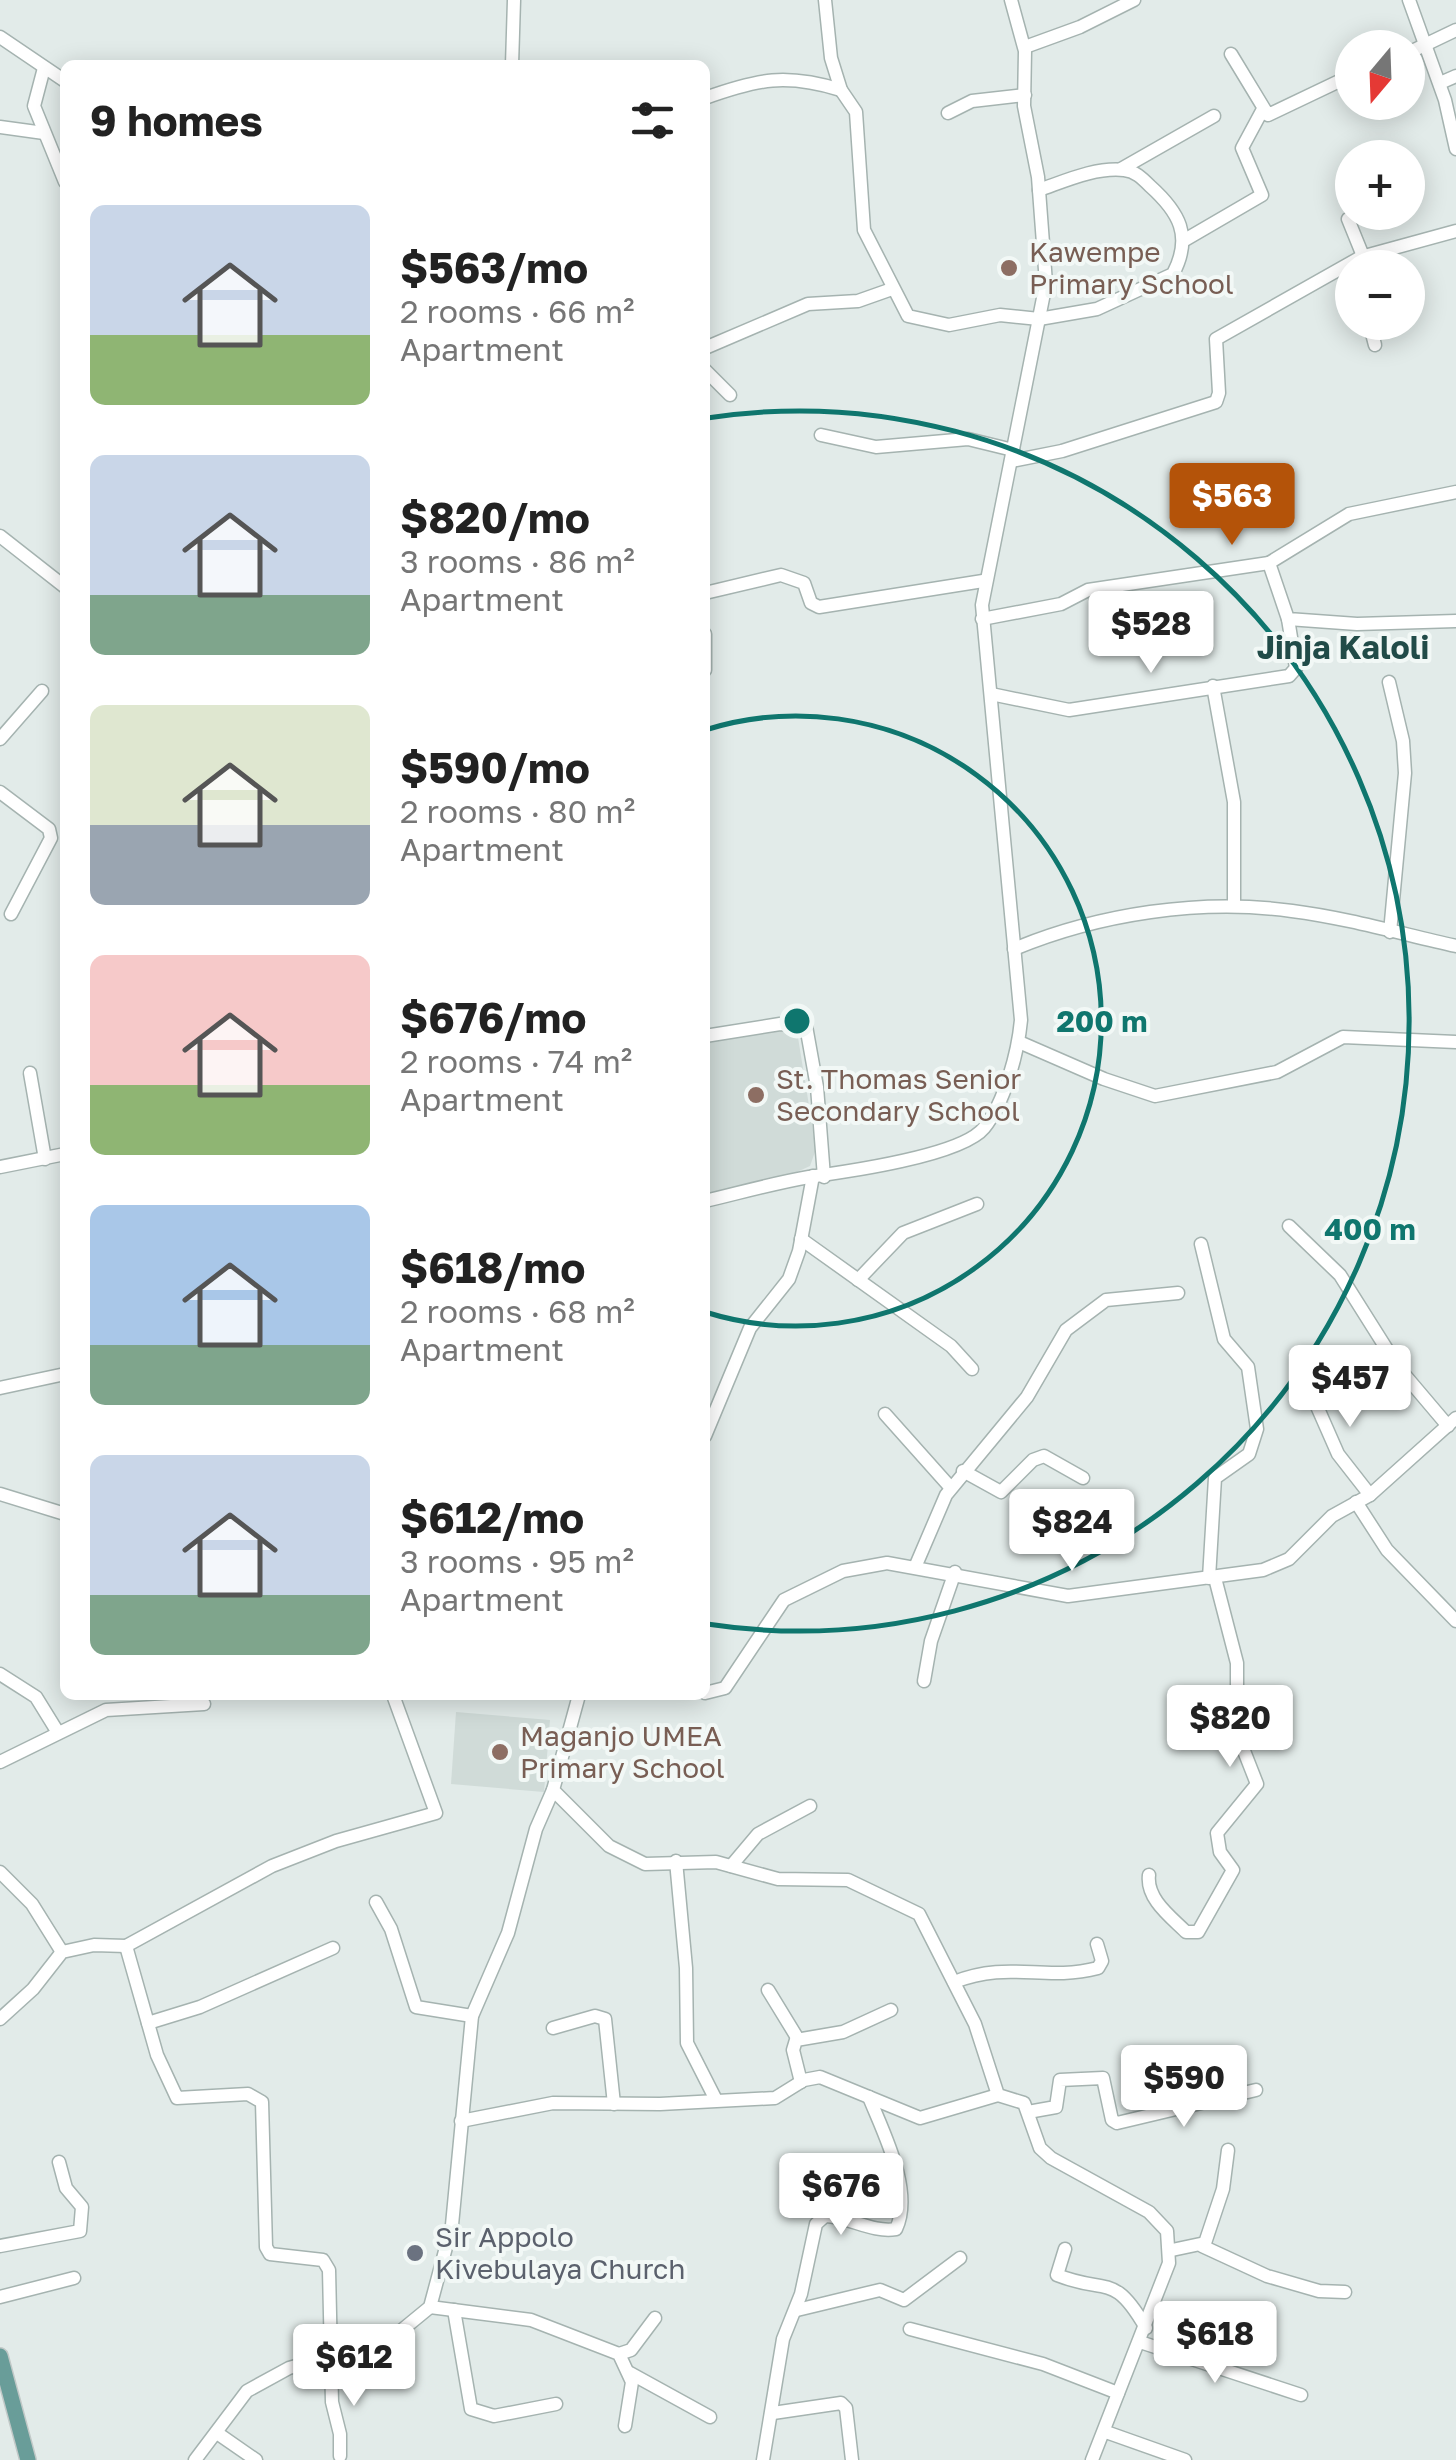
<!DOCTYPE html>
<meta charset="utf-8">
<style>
body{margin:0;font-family:"Golos Text",sans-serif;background:#f2f2f2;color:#222;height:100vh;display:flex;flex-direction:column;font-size:38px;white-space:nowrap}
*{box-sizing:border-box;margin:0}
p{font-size:32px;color:#767676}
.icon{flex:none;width:55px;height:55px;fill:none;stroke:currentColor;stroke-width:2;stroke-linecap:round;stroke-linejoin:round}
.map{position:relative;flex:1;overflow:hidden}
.details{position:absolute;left:60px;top:60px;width:650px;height:1640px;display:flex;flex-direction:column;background:#fff;border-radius:15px;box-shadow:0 5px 25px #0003}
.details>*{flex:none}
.needle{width:65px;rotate:199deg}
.tools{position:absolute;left:1335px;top:30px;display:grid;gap:20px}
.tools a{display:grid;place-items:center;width:90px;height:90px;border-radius:50%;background:#fff;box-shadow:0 5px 25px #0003;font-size:50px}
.price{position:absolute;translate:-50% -85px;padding:0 22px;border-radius:10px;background:#fff;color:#222;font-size:32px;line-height:65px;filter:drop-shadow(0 2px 5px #0008)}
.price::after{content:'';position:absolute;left:50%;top:60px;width:30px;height:22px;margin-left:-15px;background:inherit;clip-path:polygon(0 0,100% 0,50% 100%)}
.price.current{background:#b45309;color:#fff}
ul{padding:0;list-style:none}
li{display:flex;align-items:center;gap:30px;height:250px;padding:0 30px}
li span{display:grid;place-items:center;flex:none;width:280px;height:200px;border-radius:15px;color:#555}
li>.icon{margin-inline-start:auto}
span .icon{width:120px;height:120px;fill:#fffc;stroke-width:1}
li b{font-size:42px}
h2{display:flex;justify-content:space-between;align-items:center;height:120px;padding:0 30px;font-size:42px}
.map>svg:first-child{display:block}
</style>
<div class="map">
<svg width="1456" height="2460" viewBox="0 0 1456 2460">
<rect width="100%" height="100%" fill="#e2ebe9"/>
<g fill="#d0dbd8">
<polygon points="796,1025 816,1149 810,1166 786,1177 705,1196 705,1042"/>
<polygon points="456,1712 550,1720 544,1792 451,1784"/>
</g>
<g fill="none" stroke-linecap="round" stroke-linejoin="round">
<g stroke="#a5b3b0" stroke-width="15">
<g id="minor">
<path d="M825,0l6,58 10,32 15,22 8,118 44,86 41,9 51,-10 39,4 58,-10 76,-35c20,-38 6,-62 -23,-88 -8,-8 -15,-15 -26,-16 -29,-3 -59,11 -85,20"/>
<polyline points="1409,0 1445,100 1456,149"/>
<polyline points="0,37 65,81"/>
<polyline points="1025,47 1080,27 1134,0"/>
<polyline points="1408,53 1456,30"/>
<polyline points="1231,54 1268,115 1352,75"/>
<polyline points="512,65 514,0"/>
<polyline points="44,68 34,106 65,182"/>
<polyline points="1440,83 1456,76"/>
<path d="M705,98c53,-19 81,-25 136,-8"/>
<polyline points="948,113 972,101 1025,95"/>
<polyline points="0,127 44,133"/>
<polyline points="1121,169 1214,116"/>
<polyline points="1348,219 1363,256"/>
<polyline points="1183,241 1262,195 1242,148 1263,109"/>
<polyline points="1369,322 1375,345"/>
<polyline points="705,348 808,304 858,301 892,289"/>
<polyline points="705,370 730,395"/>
<polyline points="821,435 876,447 968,439 1013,450"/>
<polyline points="1011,461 1062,451 1216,402 1219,393 1216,339 1361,257 1456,231"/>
<polyline points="0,536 65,587"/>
<polyline points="1269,563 1349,514 1456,492"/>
<polyline points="705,593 781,575 804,583 811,603 819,607 983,581"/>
<polyline points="982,619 1061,604 1088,590 1269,563 1288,619 1357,624 1456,621"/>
<polyline points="705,634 705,670"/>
<polyline points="1389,682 1403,741 1405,773 1390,932"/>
<polyline points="1213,686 1234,802 1234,906"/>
<polyline points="991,694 1069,710 1289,676 1296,668 1288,619"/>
<polyline points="0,739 42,691"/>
<polyline points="0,792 49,829 51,838 11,914"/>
<path d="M1014,949c84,-35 187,-51 278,-38 55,7 110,23 164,35"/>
<polyline points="705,1036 780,1024 806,1026 817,1087 824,1177"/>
<polyline points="1019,1042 1104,1079 1155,1096 1277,1072 1343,1037 1456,1042"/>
<polyline points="30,1073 45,1159"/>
<polyline points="0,1167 65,1154"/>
<path d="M705,1201c34,-8 69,-18 104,-24 36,-5 152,-21 175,-49 21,-26 34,-76 37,-108l-39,-415 64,-322 -8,-106 -14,-71 1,-55 -14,-51"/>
<polyline points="1289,1226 1340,1275 1398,1367 1448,1426"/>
<polyline points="801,1239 951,1346 972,1369"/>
<polyline points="1201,1244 1224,1339 1248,1367 1257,1429 1249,1454 1215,1478 1209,1578"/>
<polyline points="858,1280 903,1233 977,1204"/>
<polyline points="1305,1379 1338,1454 1370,1495"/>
<polyline points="0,1388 65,1374"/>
<polyline points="885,1414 951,1488"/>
<polyline points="705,1436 750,1328 789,1279 799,1251 813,1176"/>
<polyline points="963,1471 1001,1492 1033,1460 1044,1456 1083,1478"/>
<polyline points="0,1494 65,1514"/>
<polyline points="1356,1502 1387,1550 1456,1621"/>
<polyline points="916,1565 946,1495 1027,1397 1066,1330 1106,1300 1178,1293"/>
<polyline points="0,1674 36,1697 57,1731"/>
<polyline points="924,1681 931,1641 955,1572"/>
<polyline points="705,1693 725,1688 784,1600 843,1571 887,1563 1068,1596 1263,1570 1289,1559 1332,1516 1370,1495 1456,1418"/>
<polyline points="579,1695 553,1790 609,1846 645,1864 716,1862 778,1879 848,1880 919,1914 975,2024 998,2095 1024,2103 1040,2148 1051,2158 1149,2212 1167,2231 1169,2263 1092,2460"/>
<polyline points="0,1762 106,1710 204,1704"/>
<polyline points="676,1861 686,1968 687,2043 716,2100"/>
<polyline points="731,1866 758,1834 810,1806"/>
<polyline points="0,1872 32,1904 62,1952"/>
<path d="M1149,1875c-3,24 22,42 37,57h12l35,-62 -13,-18 -3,-19 40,-49 -20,-51v-70l-22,-85"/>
<polyline points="376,1902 391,1929 416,2007 472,2016"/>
<polyline points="126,1946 157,2055 177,2098 248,2094 262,2102 266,2247 270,2254 323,2260 329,2270 332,2402 340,2434 340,2456"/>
<path d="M954,1982c56,-22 89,0 144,-14l4,-7 -5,-17"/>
<polyline points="768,1990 798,2039"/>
<polyline points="0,2019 33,1989 62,1952 94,1945 126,1946 272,1866 336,1841 436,1813 393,1695"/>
<polyline points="148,2023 200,2007 333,1948"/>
<polyline points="553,2028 595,2016 605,2019 614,2104"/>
<polyline points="801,2082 793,2050 796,2040 843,2032 891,2010"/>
<polyline points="1028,2112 1056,2107 1060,2080 1103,2078 1112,2120 1117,2123 1256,2090"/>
<polyline points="461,2121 553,2103 660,2104 775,2098 804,2080 820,2077 920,2118 998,2095"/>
<polyline points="0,2246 80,2231 82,2207 66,2188 59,2162"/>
<polyline points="1202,2246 1267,2276 1319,2291 1345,2292"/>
<path d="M1065,2249l-8,26c50,20 56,-4 89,53"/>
<polyline points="1172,2250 1205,2243 1223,2189 1228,2150"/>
<polyline points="0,2297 74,2278"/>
<polyline points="430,2307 531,2320 619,2354 632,2382 625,2426"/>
<polyline points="454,2310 471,2409 494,2416 556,2404"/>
<polyline points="797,2310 880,2290 904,2300 960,2258"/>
<polyline points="910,2329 1043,2364 1118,2393"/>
<polyline points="1140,2342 1301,2395"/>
<polyline points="619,2354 631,2350 655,2318"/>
<polyline points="630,2373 710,2417"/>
<polyline points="773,2413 841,2403 846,2408 852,2460"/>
<polyline points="1106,2432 1185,2460"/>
<polyline points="217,2433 256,2460"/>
<polyline points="195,2460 247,2391 289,2368 391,2339 430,2307 452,2225 472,2016 508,1933 536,1829 553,1790"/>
<path d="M763,2460l20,-121 18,-45 15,-70 9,-8c25,1 47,17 71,13 18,-38 -13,-97 -27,-132"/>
</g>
</g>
<g stroke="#c1c8c7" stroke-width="18">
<polyline id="major" points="0,2356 28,2460"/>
</g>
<use href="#minor" stroke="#fff" stroke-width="12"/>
<use href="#major" stroke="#699d99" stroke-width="15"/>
</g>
<g fill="none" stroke="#0f766e" stroke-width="5">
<path d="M705 730A305 305 0 1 1 705 1312"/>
<path d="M707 418A610 610 0 1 1 707 1624"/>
</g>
<g fill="#8d6e63" stroke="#f2f8f6" stroke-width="4">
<circle cx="1009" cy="268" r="10"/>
<circle cx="756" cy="1095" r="10"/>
<circle cx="500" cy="1752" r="10"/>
</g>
<circle fill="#6b7280" stroke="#f2f8f6" stroke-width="4" cx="415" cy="2253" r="10"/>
<g text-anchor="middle" stroke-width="8" stroke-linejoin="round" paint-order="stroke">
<g font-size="28" fill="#785e54" stroke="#f2f8f6" text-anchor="start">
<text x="1029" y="262">Kawempe<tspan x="1029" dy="32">Primary School</tspan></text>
<text x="776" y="1089">St. Thomas Senior<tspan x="776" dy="32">Secondary School</tspan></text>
<text x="520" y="1746">Maganjo UMEA<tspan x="520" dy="32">Primary School</tspan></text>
</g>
<g font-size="28" fill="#5b616d" stroke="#f2f8f6" text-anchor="start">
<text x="435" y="2247">Sir Appolo<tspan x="435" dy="32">Kivebulaya Church</tspan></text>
</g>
<g font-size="32" font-weight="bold" fill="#214b48" stroke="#f2f8f6">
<text x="1343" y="659">Jinja Kaloli</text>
</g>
</g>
<circle cx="797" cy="1021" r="15" fill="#0f766e" stroke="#f2f8f6" stroke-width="5"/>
<g font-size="30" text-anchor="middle" font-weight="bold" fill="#0f766e" stroke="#f2f8f6" stroke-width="8" stroke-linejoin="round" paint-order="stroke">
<text x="1102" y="1032">200 m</text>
<text x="1370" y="1240">400 m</text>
</g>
</svg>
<div class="tools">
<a><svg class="needle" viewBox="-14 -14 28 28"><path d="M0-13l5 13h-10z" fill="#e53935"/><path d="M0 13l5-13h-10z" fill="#767676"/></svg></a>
<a>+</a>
<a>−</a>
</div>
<b class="price current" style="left:1232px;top:548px">$563</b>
<b class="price" style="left:1151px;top:676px">$528</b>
<b class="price" style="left:1350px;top:1430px">$457</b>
<b class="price" style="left:1072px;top:1574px">$824</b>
<b class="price" style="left:1230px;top:1770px">$820</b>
<b class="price" style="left:1184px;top:2130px">$590</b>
<b class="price" style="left:841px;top:2238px">$676</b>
<b class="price" style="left:1215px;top:2386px">$618</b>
<b class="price" style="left:354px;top:2409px">$612</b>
<section class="details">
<h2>9 homes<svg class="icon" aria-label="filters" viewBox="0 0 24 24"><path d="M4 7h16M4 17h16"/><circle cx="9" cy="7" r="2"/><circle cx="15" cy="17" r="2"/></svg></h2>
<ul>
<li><span style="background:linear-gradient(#c9d6e8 65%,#8fb573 0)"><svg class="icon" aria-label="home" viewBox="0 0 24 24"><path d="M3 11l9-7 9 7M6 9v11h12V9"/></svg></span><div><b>$563/mo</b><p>2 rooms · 66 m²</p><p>Apartment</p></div></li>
<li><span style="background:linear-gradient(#c9d6e8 70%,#7fa58c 0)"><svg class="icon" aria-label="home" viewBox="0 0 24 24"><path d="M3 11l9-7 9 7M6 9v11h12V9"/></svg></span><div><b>$820/mo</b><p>3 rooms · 86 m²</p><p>Apartment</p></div></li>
<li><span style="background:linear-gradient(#dfe7d0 60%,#9aa5b1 0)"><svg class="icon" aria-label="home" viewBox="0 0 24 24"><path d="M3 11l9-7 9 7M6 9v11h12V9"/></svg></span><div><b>$590/mo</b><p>2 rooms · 80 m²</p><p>Apartment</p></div></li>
<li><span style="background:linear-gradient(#f6c9c9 65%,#8fb573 0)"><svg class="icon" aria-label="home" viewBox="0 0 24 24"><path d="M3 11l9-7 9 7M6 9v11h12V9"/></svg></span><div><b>$676/mo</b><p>2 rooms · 74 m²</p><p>Apartment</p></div></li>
<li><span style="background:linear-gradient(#a9c7e8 70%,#7fa58c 0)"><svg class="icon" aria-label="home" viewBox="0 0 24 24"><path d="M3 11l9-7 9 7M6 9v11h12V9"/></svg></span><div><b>$618/mo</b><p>2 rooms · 68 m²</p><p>Apartment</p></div></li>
<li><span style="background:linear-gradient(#c9d6e8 70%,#7fa58c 0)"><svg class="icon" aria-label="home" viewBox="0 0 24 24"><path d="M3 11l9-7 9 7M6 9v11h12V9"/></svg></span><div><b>$612/mo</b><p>3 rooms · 95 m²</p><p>Apartment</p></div></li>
</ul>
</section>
</div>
